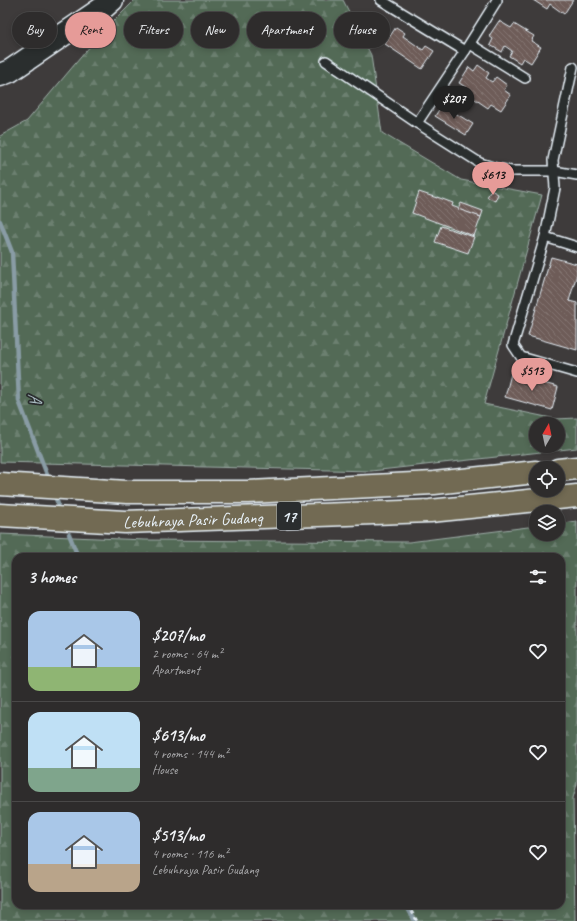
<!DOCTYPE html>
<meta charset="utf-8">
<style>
body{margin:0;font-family:Caveat,sans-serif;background:#3a3838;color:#f1f3f6;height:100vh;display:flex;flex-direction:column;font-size:15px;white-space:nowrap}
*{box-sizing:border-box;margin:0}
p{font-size:13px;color:#a7a7a9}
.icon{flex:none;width:22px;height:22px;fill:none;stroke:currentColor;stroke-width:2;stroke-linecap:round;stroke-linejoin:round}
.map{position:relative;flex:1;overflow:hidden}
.drawer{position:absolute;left:12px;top:553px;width:553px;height:356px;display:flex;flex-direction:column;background:#2e2c2c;border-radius:12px;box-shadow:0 2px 6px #0003,0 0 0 1px #494848}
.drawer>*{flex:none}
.top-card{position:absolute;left:12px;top:12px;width:553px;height:36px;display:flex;gap:8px}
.needle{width:26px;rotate:9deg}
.controls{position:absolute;left:529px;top:417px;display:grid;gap:8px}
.controls a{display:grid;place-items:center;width:36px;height:36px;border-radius:50%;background:#2e2c2c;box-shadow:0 2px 6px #0003,0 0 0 1px #494848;font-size:20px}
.price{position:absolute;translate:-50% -34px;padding:0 9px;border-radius:14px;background:#e69b98;color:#111;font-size:13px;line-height:26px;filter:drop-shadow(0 1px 2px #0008)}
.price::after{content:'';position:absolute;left:50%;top:24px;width:12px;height:9px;margin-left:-6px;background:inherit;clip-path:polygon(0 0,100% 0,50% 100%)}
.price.on{background:#222;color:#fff}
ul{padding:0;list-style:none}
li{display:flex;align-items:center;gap:12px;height:100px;padding:0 16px}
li+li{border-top:1px solid #494848}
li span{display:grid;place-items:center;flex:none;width:112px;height:80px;border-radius:12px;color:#555}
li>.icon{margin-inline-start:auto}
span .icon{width:48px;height:48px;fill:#fffc;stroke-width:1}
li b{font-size:17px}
h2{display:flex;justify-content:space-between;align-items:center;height:48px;padding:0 16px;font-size:17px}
.tag{padding:0 14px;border-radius:18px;background:#2e2c2c;box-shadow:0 2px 6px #0003,0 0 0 1px #494848;font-size:14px;line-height:36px}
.tag.on{background:#e69b98;color:#111}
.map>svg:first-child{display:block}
</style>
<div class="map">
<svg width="577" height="921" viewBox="0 0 577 921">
<defs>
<pattern id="forest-firs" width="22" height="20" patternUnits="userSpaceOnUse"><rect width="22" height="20" fill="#536a57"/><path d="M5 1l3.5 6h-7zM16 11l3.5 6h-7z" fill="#6c8070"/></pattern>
<pattern id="building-back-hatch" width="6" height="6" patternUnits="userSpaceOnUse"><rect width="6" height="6" fill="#6e5c58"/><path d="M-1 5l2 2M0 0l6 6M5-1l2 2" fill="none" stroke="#837471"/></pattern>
</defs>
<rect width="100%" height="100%" fill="#3e3b3b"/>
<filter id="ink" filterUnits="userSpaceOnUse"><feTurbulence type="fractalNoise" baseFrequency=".025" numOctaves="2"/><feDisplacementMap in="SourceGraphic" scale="8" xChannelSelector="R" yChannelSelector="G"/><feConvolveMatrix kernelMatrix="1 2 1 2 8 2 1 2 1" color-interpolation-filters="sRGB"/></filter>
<g filter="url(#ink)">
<g fill="url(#forest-firs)" stroke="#9eaea8" fill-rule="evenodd">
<path d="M135,0h208l28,55 11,78 79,47 81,15 -58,209 72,15 21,-1v30l-206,23 -371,-9v-326l27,-15 70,-83zM536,424h22v22h-22z"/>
<path d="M577,521v263l-4,14 2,123h-575v-387l145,6 264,2 127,-16v8h22v-10zM16,557h545v348h-545z"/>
</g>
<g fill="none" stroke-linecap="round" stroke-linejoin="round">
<g stroke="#899ca5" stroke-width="4.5">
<polyline points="0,221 12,252 19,401 49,480"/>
<polyline points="54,494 58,504"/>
<polyline points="69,534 78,557"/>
<polyline points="406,905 415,921"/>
</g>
</g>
<g fill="url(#building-back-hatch)" stroke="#e8f1f8">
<polygon points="533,0 573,0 564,14 550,4 547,9"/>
<polygon points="499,21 511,28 514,24 534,36 531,41 541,47 531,63 523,58 520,63 509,56 512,51 505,46 502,52 490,45 493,39 489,36"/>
<polygon points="396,27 405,33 403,36 423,50 426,46 434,51 422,69 385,44"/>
<polygon points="478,65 489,73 486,78 492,82 496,77 507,85 504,90 511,95 501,110 491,104 488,108 469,95 472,91 459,83 469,67 474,71"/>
<polygon points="442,105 473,124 466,135 435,116"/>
<polygon points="491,190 498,194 495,201 487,197"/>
<polygon points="419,192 437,198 437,197 453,203 452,206 481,217 474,236 412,213"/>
<polygon points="461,203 483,211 481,217 458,209"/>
<polygon points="441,226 474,237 468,253 435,242"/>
<polygon points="551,257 577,264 577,274 569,301 577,303 577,350 528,336"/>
<polygon points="511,374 558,387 552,410 505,397"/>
</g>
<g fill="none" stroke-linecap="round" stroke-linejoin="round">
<g stroke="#e8f1f8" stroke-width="12">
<g id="lane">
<polyline points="381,0 465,51"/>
<polyline points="470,44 525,78"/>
<polyline points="326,61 417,123 480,163 496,168 511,171 554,171 577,175"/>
<polyline points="573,67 553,160 555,188 545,237 513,345 521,357 577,373"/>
<polyline points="417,123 465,51 497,0"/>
<polyline points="545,237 577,247"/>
</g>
</g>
<g stroke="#e8f1f8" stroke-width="25">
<polyline id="secondary" points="0,75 10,71 104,7 112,0"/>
</g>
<g stroke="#e8f1f8" stroke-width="25">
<g id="highway">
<polyline points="558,470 577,468"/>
<polyline points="0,484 127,492 248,492 434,483 536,472"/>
<path id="s1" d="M0,515l125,7 305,-11 147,-15"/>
</g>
</g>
<polyline stroke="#e8f1f8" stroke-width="2.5" stroke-dasharray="4 3" stroke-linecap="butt" points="408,905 417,921"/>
<use href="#lane" stroke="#2a2d2e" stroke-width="9"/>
<use href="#secondary" stroke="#2a2d2e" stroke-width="22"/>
<use href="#highway" stroke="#726b52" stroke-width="22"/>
</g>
</g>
<g text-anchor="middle" stroke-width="3.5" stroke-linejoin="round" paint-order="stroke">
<rect fill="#2a2d2e" stroke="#afb6bb" stroke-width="1" x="277" y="502" width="24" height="28" rx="3"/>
<g font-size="16" font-weight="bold" fill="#e8f1f8">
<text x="289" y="522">17</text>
</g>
<g font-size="17" fill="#e8f1f8" stroke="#2a2d2e">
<text dy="6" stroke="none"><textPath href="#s1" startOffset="193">Lebuhraya Pasir Gudang</textPath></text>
</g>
<g font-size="18" font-style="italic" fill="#a8b9c0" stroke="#2a2d2e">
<text transform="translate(35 397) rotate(79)" y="6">A</text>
</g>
</g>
</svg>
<div class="controls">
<a><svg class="needle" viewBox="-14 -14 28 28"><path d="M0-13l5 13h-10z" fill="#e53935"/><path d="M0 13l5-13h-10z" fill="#a7a7a9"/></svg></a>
<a><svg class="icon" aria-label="locate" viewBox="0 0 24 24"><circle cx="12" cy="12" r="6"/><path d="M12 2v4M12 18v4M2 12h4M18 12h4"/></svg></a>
<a><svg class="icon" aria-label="layers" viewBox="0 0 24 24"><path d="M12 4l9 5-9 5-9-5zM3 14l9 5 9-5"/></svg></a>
</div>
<b class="price on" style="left:454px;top:120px">$207</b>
<b class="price" style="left:493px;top:196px">$613</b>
<b class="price" style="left:532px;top:392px">$513</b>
<div class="top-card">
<a class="tag">Buy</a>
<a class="tag on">Rent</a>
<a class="tag">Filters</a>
<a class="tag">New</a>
<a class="tag">Apartment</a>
<a class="tag">House</a>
</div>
<section class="drawer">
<h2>3 homes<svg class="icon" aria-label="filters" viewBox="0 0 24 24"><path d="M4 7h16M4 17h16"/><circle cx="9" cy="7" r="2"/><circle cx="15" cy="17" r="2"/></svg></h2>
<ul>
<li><span style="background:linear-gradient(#a9c7e8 70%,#8fb573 0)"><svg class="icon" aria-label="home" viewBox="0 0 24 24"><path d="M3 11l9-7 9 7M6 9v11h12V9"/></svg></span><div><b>$207/mo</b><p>2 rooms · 64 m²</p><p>Apartment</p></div><svg class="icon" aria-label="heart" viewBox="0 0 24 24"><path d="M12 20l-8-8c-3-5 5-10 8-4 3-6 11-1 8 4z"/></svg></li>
<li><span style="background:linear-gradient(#bfe0f5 70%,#7fa58c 0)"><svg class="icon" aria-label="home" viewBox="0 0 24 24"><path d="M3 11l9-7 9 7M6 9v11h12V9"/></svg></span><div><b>$613/mo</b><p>4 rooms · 144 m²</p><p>House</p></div><svg class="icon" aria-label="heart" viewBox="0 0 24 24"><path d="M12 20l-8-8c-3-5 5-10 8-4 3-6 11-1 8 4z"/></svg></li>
<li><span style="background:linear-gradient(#a9c7e8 65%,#b9a48a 0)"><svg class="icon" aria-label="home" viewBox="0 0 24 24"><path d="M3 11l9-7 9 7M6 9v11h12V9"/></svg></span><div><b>$513/mo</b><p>4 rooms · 116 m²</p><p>Lebuhraya Pasir Gudang</p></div><svg class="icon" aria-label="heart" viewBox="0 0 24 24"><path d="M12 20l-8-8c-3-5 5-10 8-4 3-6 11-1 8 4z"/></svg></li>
</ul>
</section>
</div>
